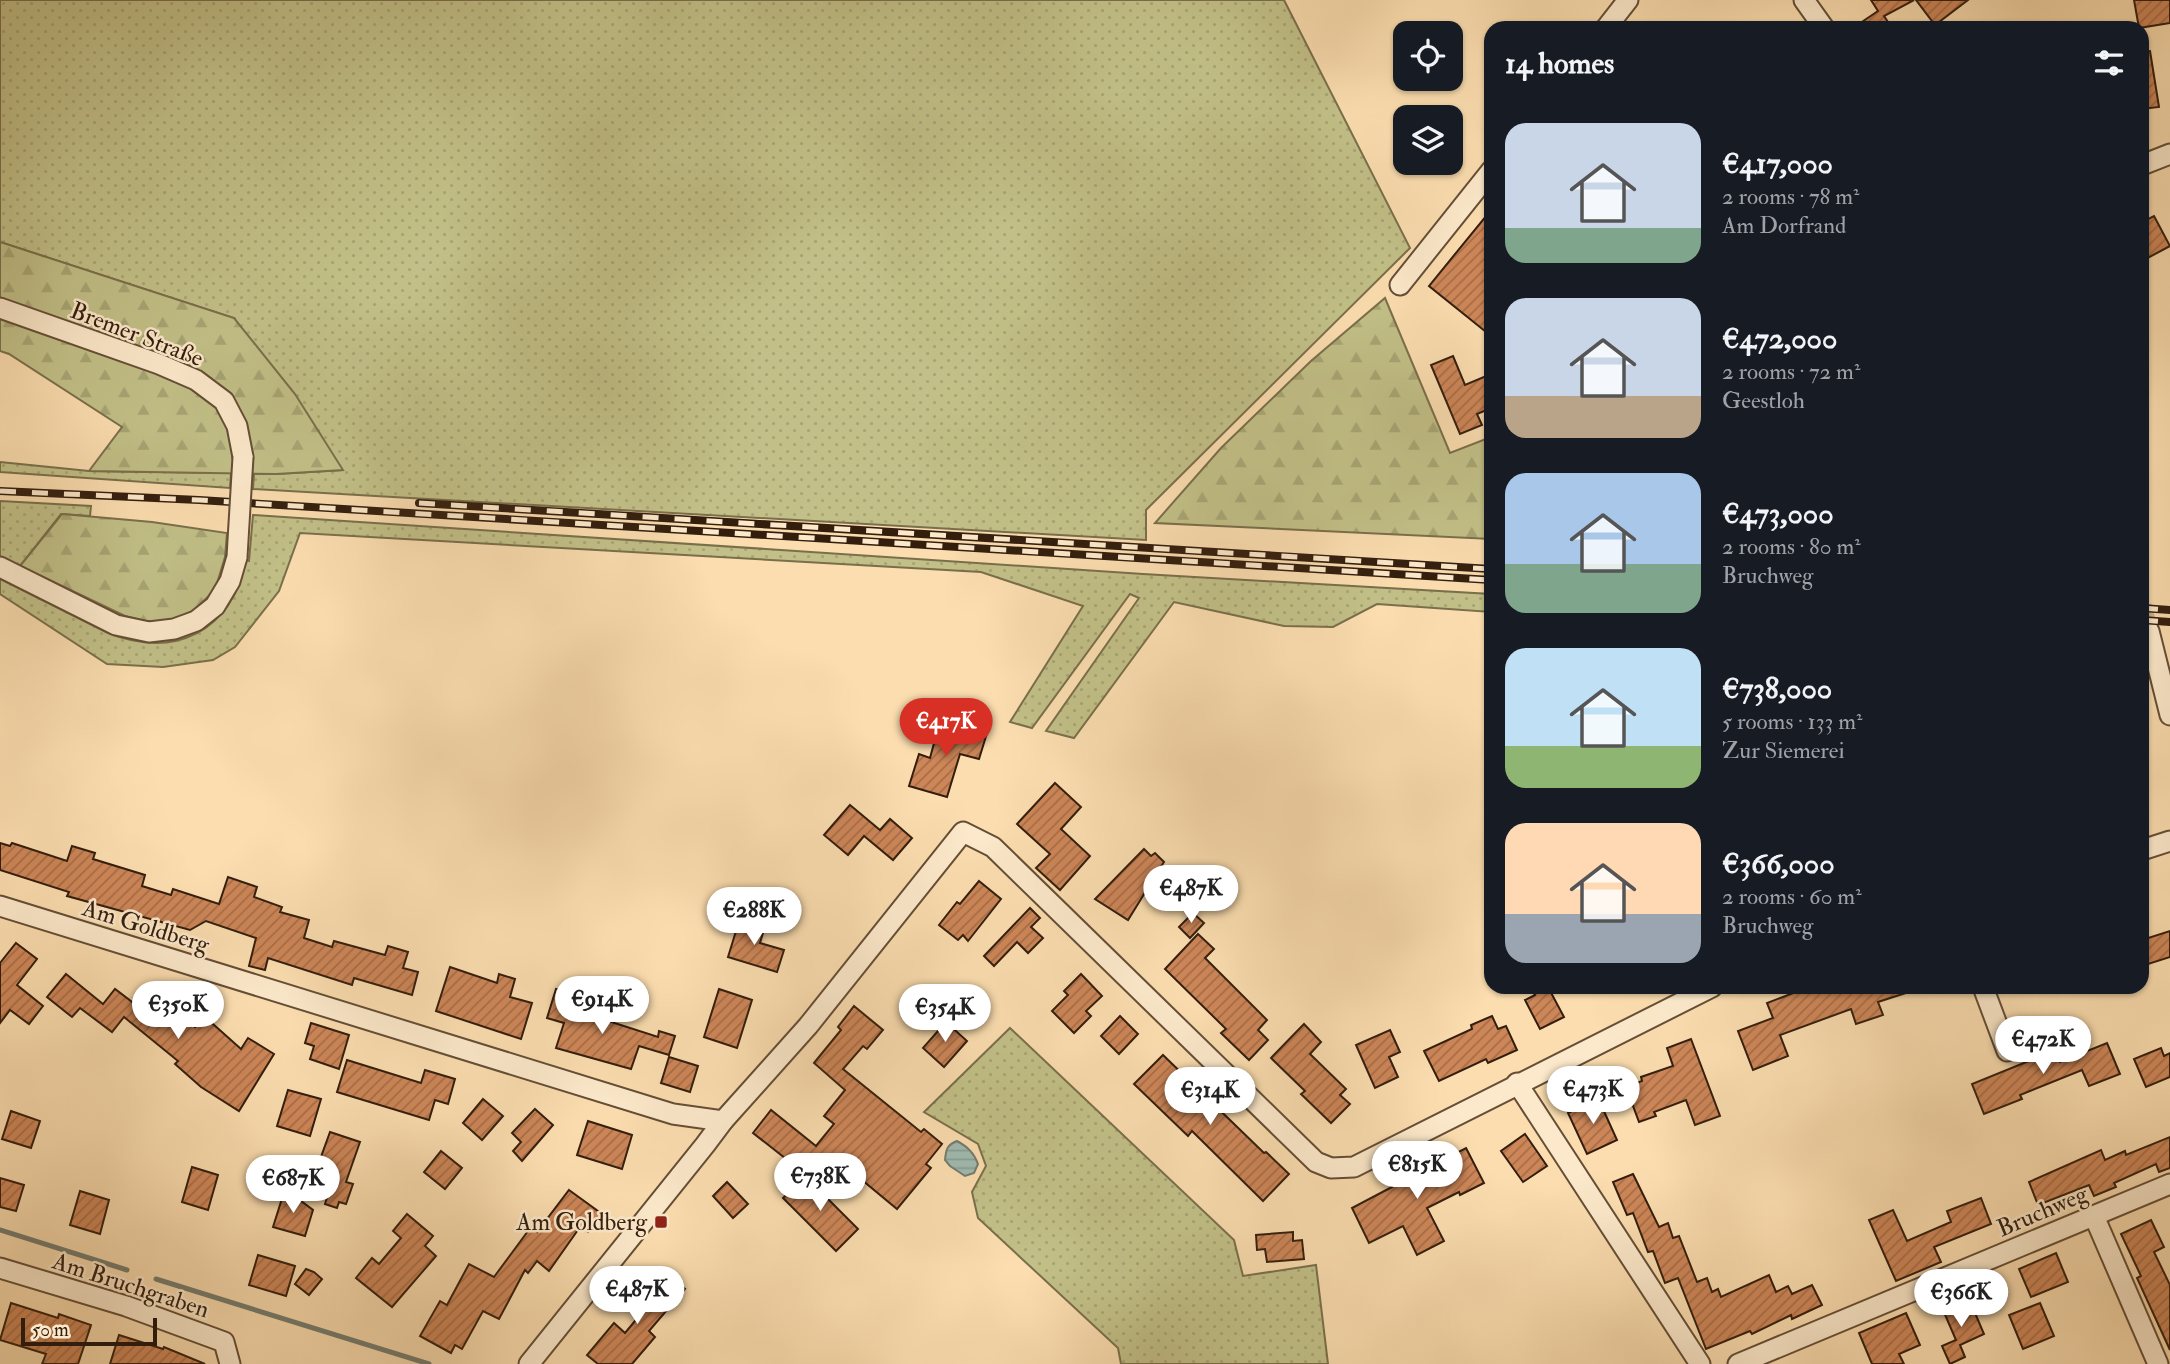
<!DOCTYPE html>
<meta charset="utf-8">
<style>
body{margin:0;font-family:"IM FELL Double Pica",serif;background:#20242c;color:#f1f3f6;height:100vh;display:flex;flex-direction:column;font-size:26px;white-space:nowrap}
*{box-sizing:border-box;margin:0}
p{font-size:23px;color:#9ea1a6}
.icon{flex:none;width:38px;height:38px;fill:none;stroke:currentColor;stroke-width:2;stroke-linecap:round;stroke-linejoin:round}
.map{position:relative;flex:1;overflow:hidden}
.side{position:absolute;left:1484px;top:21px;width:665px;height:973px;display:flex;flex-direction:column;background:#171b24;border-radius:21px;box-shadow:0 2px 5px #0004}
.side>*{flex:none}
.buttons{position:absolute;left:1393px;top:21px;display:grid;gap:14px}
.buttons a{display:grid;place-items:center;width:70px;height:70px;border-radius:14px;background:#171b24;box-shadow:0 2px 5px #0004;font-size:35px}
.scale{position:absolute;left:21px;bottom:18px;width:136px;box-sizing:border-box;padding-left:7px;border:4px solid #331e0e;border-top:0;font-size:19px;line-height:24px;white-space:nowrap;color:#331e0e;-webkit-text-stroke:5px #fce9cb;paint-order:stroke}
.price{position:absolute;translate:-50% -60px;padding:0 16px;border-radius:24px;background:#fff;color:#222;font-size:23px;line-height:46px;filter:drop-shadow(0 2px 4px #0008)}
.price::after{content:'';position:absolute;left:50%;top:42px;width:21px;height:16px;margin-left:-10px;background:inherit;clip-path:polygon(0 0,100% 0,50% 100%)}
.price.selected{background:#d93025;color:#fff}
ul{padding:0;list-style:none}
li{display:flex;align-items:center;gap:21px;height:175px;padding:0 21px}
li span{display:grid;place-items:center;flex:none;width:196px;height:140px;border-radius:21px;color:#555}
li>.icon{margin-inline-start:auto}
span .icon{width:84px;height:84px;fill:#fffc;stroke-width:1}
li b{font-size:30px}
h2{display:flex;justify-content:space-between;align-items:center;height:84px;padding:0 21px;font-size:30px}
.map>svg:first-child{display:block}
</style>
<div class="map">
<svg width="2170" height="1364" viewBox="0 0 2170 1364">
<defs>
<pattern id="grass-dots" width="8" height="8" patternUnits="userSpaceOnUse" patternTransform="scale(1.75)"><rect width="8" height="8" fill="#c2c088"/><path d="M2 2h.1M6 6h.1" fill="none" stroke="#a7a574" stroke-width="1.8" stroke-linecap="round"/></pattern>
<pattern id="forest-firs" width="22" height="20" patternUnits="userSpaceOnUse" patternTransform="scale(1.75)"><rect width="22" height="20" fill="#c2c088"/><path d="M5 1l3.5 6h-7zM16 11l3.5 6h-7z" fill="#a7a574"/></pattern>
<pattern id="water-rules" width="6" height="5" patternUnits="userSpaceOnUse" patternTransform="scale(1.75)"><rect width="6" height="5" fill="#9fbbb0"/><path d="M0 2.5h6" fill="none" stroke="#89a096"/></pattern>
<pattern id="building-hatch" width="6" height="6" patternUnits="userSpaceOnUse" patternTransform="scale(1.75)"><rect width="6" height="6" fill="#cd8658"/><path d="M-1 1l2-2M0 6l6-6M5 7l2-2" fill="none" stroke="#a76d47"/></pattern>
</defs>
<rect width="100%" height="100%" fill="#fbddaf"/>
<filter id="stains"><feTurbulence type="fractalNoise" baseFrequency=".00286" numOctaves="4"/><feColorMatrix values="0 0 0 0 .2 0 0 0 0 .09 0 0 0 0 .02 0 0 0 .5 -.17"/></filter>
<radialGradient id="worn" r=".72"><stop offset=".6" stop-color="#630" stop-opacity="0"/><stop offset="1" stop-color="#630" stop-opacity=".3"/></radialGradient>
<g fill="url(#grass-dots)" stroke="#7a6f4b" stroke-width="2">
<polygon points="0,0 1284,0 1410,248 1146,510 1146,540 253,489 254,474 276,474 342,470 234,318 0,242"/>
<polygon points="0,462 89,471 231,473 230,488 0,472"/>
<polygon points="0,501 91,506 90,516 61,514 20,566 0,558"/>
<path d="M253,515l890,59 348,20v18l-114,-8 -44,23 -49,-1 -110,-24 -100,136 -28,-7 93,-133 -9,-4 -98,134 -22,-6 73,-116 -102,-34 -681,-39 -21,58 -44,56 -22,13 -50,7 -56,-3 -107,-70v-15l108,54c67,26 123,-1 138,-73l3,1z"/>
<polygon points="1010,1028 1234,1240 1243,1276 1316,1265 1328,1364 1121,1364 1118,1348 978,1218 972,1192 986,1166 978,1144 924,1112"/>
</g>
<g fill="url(#forest-firs)" stroke="#7a6f4b" stroke-width="2">
<polygon points="0,242 234,318 295,394 343,470 276,474 89,471 122,427 9,354 0,351"/>
<polygon points="1385,298 1450,453 1491,437 1491,539 1155,523 1221,448 1311,361"/>
<polygon points="62,514 152,522 227,533 225,557 215,590 193,611 173,620 149,622 125,616 20,566"/>
</g>
<path fill="url(#water-rules)" stroke="#747c6f" stroke-width="2" d="M957,1141c11,6 17,12 21,23l-4,9 -9,3 -15,-10 -5,-6c1,-11 2,-15 12,-19z"/>
<g fill="none" stroke-linecap="round" stroke-linejoin="round">
<g stroke="#747c6f" stroke-width="5">
<polyline points="0,1230 127,1270"/>
<polyline points="156,1279 429,1364"/>
</g>
</g>
<g fill="url(#building-hatch)" stroke="#331e0e" stroke-width="2">
<polygon points="1871,0 1914,0 1884,16 1892,28 1853,28 1878,11"/>
<polygon points="1916,0 1968,0 1935,25"/>
<polygon points="2134,0 2170,0 2170,23 2139,28"/>
<polygon points="2150,51 2159,107 2142,109 2142,52"/>
<polygon points="1491,210 1491,336 1429,286"/>
<polygon points="2154,216 2170,246 2142,261 2142,222"/>
<polygon points="1453,356 1465,385 1491,374 1491,408 1477,414 1482,425 1460,434 1431,365"/>
<polygon points="940,721 987,733 979,759 960,754 947,797 909,786 919,754 930,758"/>
<polygon points="1055,783 1081,807 1061,829 1090,856 1060,890 1036,868 1050,854 1017,824"/>
<polygon points="850,805 880,830 890,819 912,838 893,860 864,836 848,855 824,835"/>
<polygon points="0,843 10,846 12,843 67,861 72,846 95,853 93,859 145,875 142,886 171,895 173,889 219,904 228,877 257,887 254,897 282,907 280,912 309,920 304,938 332,947 334,941 385,955 388,946 408,952 403,968 418,972 412,995 354,978 352,985 268,958 265,970 249,966 256,938 206,921 190,930 67,896 69,892 0,870"/>
<polygon points="1144,849 1151,856 1155,853 1164,862 1128,920 1095,899"/>
<polygon points="979,881 1001,899 968,941 963,935 958,940 939,925 957,902 960,904"/>
<polygon points="1030,908 1040,918 1031,927 1043,938 1028,953 1017,942 994,966 984,956"/>
<polygon points="1193,913 1204,923 1190,938 1179,927"/>
<polygon points="740,918 765,926 760,943 784,950 777,972 728,957"/>
<polygon points="2170,931 2170,957 2142,966 2142,940"/>
<polygon points="1198,934 1214,949 1205,958 1267,1020 1258,1030 1268,1040 1249,1060 1221,1033 1226,1029 1165,969"/>
<polygon points="16,943 37,959 17,985 43,1006 29,1024 10,1010 0,1023 0,963"/>
<polygon points="450,967 497,983 499,974 515,979 510,997 532,1003 521,1039 436,1011"/>
<polygon points="66,974 103,1004 115,989 148,1014 160,999 195,1027 204,1016 241,1049 248,1038 274,1054 239,1111 201,1087 175,1064 178,1061 124,1017 112,1032 80,1008 72,1017 47,997"/>
<polygon points="1081,974 1102,996 1086,1011 1091,1016 1074,1033 1052,1011 1068,995 1064,991"/>
<polygon points="1531,987 1548,987 1564,1017 1540,1029 1525,1000 1535,995"/>
<polygon points="1809,987 1914,987 1915,990 1878,1002 1883,1015 1856,1024 1851,1009 1780,1035 1788,1056 1753,1070 1738,1031 1773,1018 1767,1003"/>
<polygon points="556,989 572,995 568,1008 658,1037 659,1031 675,1036 669,1055 639,1046 631,1069 556,1048 564,1023 547,1018"/>
<polygon points="719,989 752,1000 737,1048 704,1037"/>
<polygon points="854,1006 883,1030 867,1049 863,1046 843,1069 921,1132 924,1129 942,1144 926,1164 931,1168 897,1209 833,1156 813,1180 753,1133 771,1110 816,1146 834,1124 824,1116 845,1090 814,1063 841,1030 838,1027"/>
<polygon points="1120,1016 1138,1034 1119,1054 1101,1036"/>
<polygon points="1492,1016 1498,1029 1506,1026 1517,1050 1488,1063 1486,1059 1439,1081 1424,1051 1472,1029 1471,1025"/>
<polygon points="946,1022 967,1041 944,1067 923,1048"/>
<polygon points="311,1023 349,1035 339,1069 310,1059 314,1046 305,1043"/>
<polygon points="1304,1024 1321,1042 1310,1054 1346,1089 1340,1095 1350,1104 1331,1123 1301,1094 1305,1091 1271,1058"/>
<polygon points="1390,1030 1400,1052 1389,1057 1398,1077 1375,1088 1356,1045"/>
<polygon points="1691,1039 1720,1116 1695,1125 1686,1100 1654,1112 1656,1116 1639,1122 1626,1087 1642,1081 1641,1077 1673,1066 1667,1048"/>
<polygon points="2107,1043 2120,1074 2089,1086 2082,1070 2020,1095 2022,1099 1984,1114 1972,1084 2056,1050 2060,1062"/>
<polygon points="2161,1048 2164,1056 2170,1053 2170,1077 2146,1087 2134,1059"/>
<polygon points="1163,1055 1264,1153 1266,1152 1289,1174 1263,1201 1192,1131 1188,1136 1134,1084"/>
<polygon points="669,1057 698,1066 690,1092 661,1083"/>
<polygon points="347,1060 421,1083 425,1070 455,1079 448,1104 435,1100 429,1120 337,1092"/>
<polygon points="288,1090 321,1099 310,1136 277,1126"/>
<polygon points="1598,1098 1617,1140 1587,1154 1568,1113"/>
<polygon points="483,1099 503,1116 482,1140 463,1123"/>
<polygon points="535,1109 553,1125 522,1161 513,1151 521,1142 512,1133"/>
<polygon points="11,1111 40,1121 31,1148 2,1139"/>
<polygon points="588,1121 632,1135 622,1169 577,1155"/>
<polygon points="330,1132 360,1142 346,1182 353,1184 346,1204 339,1202 337,1208 325,1204 334,1174 317,1168"/>
<polygon points="1525,1134 1547,1166 1523,1182 1501,1151"/>
<polygon points="2170,1137 2170,1168 2159,1172 2156,1164 2114,1183 2116,1187 2094,1196 2089,1185 2038,1205 2029,1182 2101,1150 2105,1160 2125,1151 2126,1155"/>
<polygon points="1466,1148 1484,1183 1460,1195 1459,1192 1427,1208 1444,1241 1417,1255 1403,1226 1369,1243 1352,1208 1392,1187 1388,1179 1412,1167 1418,1173"/>
<polygon points="441,1151 462,1168 445,1189 424,1172"/>
<polygon points="192,1167 218,1175 208,1210 182,1202"/>
<polygon points="1633,1174 1659,1227 1668,1223 1673,1238 1679,1236 1697,1282 1707,1278 1712,1292 1718,1289 1721,1297 1769,1275 1776,1292 1788,1286 1792,1294 1812,1285 1822,1305 1792,1319 1791,1315 1752,1334 1750,1331 1706,1349 1678,1278 1665,1283 1653,1251 1648,1252 1633,1213 1627,1215 1613,1182"/>
<polygon points="805,1176 858,1229 836,1251 783,1198"/>
<polygon points="0,1178 24,1185 16,1211 0,1207"/>
<polygon points="727,1182 748,1204 733,1218 713,1196"/>
<polygon points="285,1189 313,1210 305,1236 273,1227"/>
<polygon points="569,1190 602,1214 588,1232 580,1227 549,1271 537,1261 528,1273 525,1270 499,1319 483,1311 462,1349 455,1345 451,1353 420,1336 440,1301 447,1305 469,1264 494,1277 531,1227 537,1232"/>
<polygon points="80,1191 109,1200 100,1234 70,1225"/>
<polygon points="1981,1198 1991,1224 1934,1247 1941,1262 1896,1281 1869,1220 1893,1210 1907,1241 1951,1222 1947,1211"/>
<polygon points="407,1214 433,1236 425,1246 436,1256 392,1307 356,1278 372,1258 379,1264 401,1238 393,1231"/>
<polygon points="2151,1220 2164,1247 2154,1252 2170,1285 2170,1350 2137,1278 2141,1276 2121,1234"/>
<polygon points="1293,1232 1293,1241 1302,1240 1304,1259 1267,1262 1265,1249 1257,1250 1256,1235"/>
<polygon points="2056,1253 2068,1282 2031,1297 2019,1269"/>
<polygon points="258,1255 295,1266 286,1296 249,1285"/>
<polygon points="306,1269 314,1272 322,1279 309,1295 295,1284"/>
<polygon points="663,1271 685,1289 649,1331 655,1337 632,1364 598,1364 587,1355 614,1323 625,1333 650,1303 642,1296"/>
<polygon points="1969,1299 1984,1334 1960,1345 1965,1357 1950,1364 1942,1346 1956,1340 1943,1310"/>
<polygon points="11,1303 58,1318 59,1314 91,1325 78,1364 42,1364 46,1354 0,1340"/>
<polygon points="2040,1303 2054,1336 2023,1349 2009,1315"/>
<polygon points="1906,1313 1920,1345 1899,1354 1904,1364 1872,1364 1859,1333"/>
<polygon points="119,1335 163,1349 164,1347 205,1364 110,1364"/>
</g>
<g fill="none" stroke-linecap="round" stroke-linejoin="round">
<polyline stroke="#d3b78f" stroke-width="19" stroke-dasharray="19 10" stroke-linecap="butt" points="2142,606 2149,631"/>
<g stroke="#654e36" stroke-width="23">
<g id="minor">
<polyline points="1804,0 1824,28"/>
<polyline points="1606,28 1628,0"/>
<polyline points="2142,165 2170,154"/>
<polyline points="1400,285 1491,171"/>
<polyline points="0,308 159,364 196,380 224,401 237,426 243,457"/>
<polyline points="0,567 116,625 149,632 174,629 196,621 215,606 230,581 237,557"/>
<polyline points="2149,631 2170,715"/>
<polyline points="2142,850 2170,841"/>
<polyline points="0,906 673,1114 723,1121"/>
<polyline points="1983,987 2007,1051"/>
<polyline points="1517,1083 1700,1364"/>
<polyline points="2094,1216 2158,1364"/>
<polyline points="0,1268 126,1306 224,1342 230,1364"/>
<polyline points="529,1364 705,1145 723,1121 808,1026 963,832 993,847 1316,1162 1331,1168 1354,1167 1712,987"/>
<polyline points="1738,1364 2170,1184"/>
</g>
</g>
<use href="#minor" stroke="#fce9cb" stroke-width="19"/>
<g stroke="#331e0e" stroke-width="8">
<g id="rail">
<polyline points="0,491 199,500 1491,580"/>
<polyline points="419,503 1491,569"/>
<polyline points="2142,608 2170,610"/>
<polyline points="2142,620 2170,622"/>
</g>
</g>
<use href="#rail" stroke="#fce9cb" stroke-width="5" stroke-dasharray="16" stroke-linecap="butt"/>
<g stroke="#654e36" stroke-width="23" stroke-linecap="butt">
<polyline id="minor-bridge" points="237,557 243,457"/>
</g>
<use href="#minor-bridge" stroke="#fce9cb" stroke-width="19"/>
</g>
<rect fill="#8f2418" stroke="#fce9cb" stroke-width="2.5" x="654" y="1215" width="14" height="14" rx="3.5"/>
<g text-anchor="middle" stroke-width="5" stroke-linejoin="round" paint-order="stroke">
<g font-size="24" fill="#331e0e" stroke="#fce9cb">
<text transform="translate(137 334) rotate(21)" y="8">Bremer Straße</text>
<text transform="translate(146 926) rotate(17)" y="8">Am Goldberg</text>
<text transform="translate(2042 1211) rotate(-23)" y="8">Bruchweg</text>
<text transform="translate(131 1285) rotate(18)" y="8">Am Bruchgraben</text>
</g>
<g font-size="24" fill="#331e0e" stroke="#fce9cb" text-anchor="end">
<text x="647" y="1230">Am Goldberg</text>
</g>
</g>
<rect width="100%" height="100%" filter="url(#stains)"/>
<rect width="100%" height="100%" fill="url(#worn)"/>
</svg>
<div class="buttons">
<a><svg class="icon" aria-label="locate" viewBox="0 0 24 24"><circle cx="12" cy="12" r="6"/><path d="M12 2v4M12 18v4M2 12h4M18 12h4"/></svg></a>
<a><svg class="icon" aria-label="layers" viewBox="0 0 24 24"><path d="M12 4l9 5-9 5-9-5zM3 14l9 5 9-5"/></svg></a>
</div>
<div class="scale">50 m</div>
<b class="price selected" style="left:946px;top:758px">€417K</b>
<b class="price" style="left:1191px;top:925px">€487K</b>
<b class="price" style="left:754px;top:947px">€288K</b>
<b class="price" style="left:602px;top:1036px">€914K</b>
<b class="price" style="left:178px;top:1041px">€350K</b>
<b class="price" style="left:945px;top:1044px">€354K</b>
<b class="price" style="left:2043px;top:1076px">€472K</b>
<b class="price" style="left:1593px;top:1126px">€473K</b>
<b class="price" style="left:1210px;top:1127px">€314K</b>
<b class="price" style="left:1417px;top:1201px">€815K</b>
<b class="price" style="left:820px;top:1213px">€738K</b>
<b class="price" style="left:293px;top:1215px">€687K</b>
<b class="price" style="left:637px;top:1326px">€487K</b>
<b class="price" style="left:1961px;top:1329px">€366K</b>
<section class="side">
<h2>14 homes<svg class="icon" aria-label="filters" viewBox="0 0 24 24"><path d="M4 7h16M4 17h16"/><circle cx="9" cy="7" r="2"/><circle cx="15" cy="17" r="2"/></svg></h2>
<ul>
<li><span style="background:linear-gradient(#c9d6e8 75%,#7fa58c 0)"><svg class="icon" aria-label="home" viewBox="0 0 24 24"><path d="M3 11l9-7 9 7M6 9v11h12V9"/></svg></span><div><b>€417,000</b><p>2 rooms · 78 m²</p><p>Am Dorfrand</p></div></li>
<li><span style="background:linear-gradient(#c9d6e8 70%,#b9a48a 0)"><svg class="icon" aria-label="home" viewBox="0 0 24 24"><path d="M3 11l9-7 9 7M6 9v11h12V9"/></svg></span><div><b>€472,000</b><p>2 rooms · 72 m²</p><p>Geestloh</p></div></li>
<li><span style="background:linear-gradient(#a9c7e8 65%,#7fa58c 0)"><svg class="icon" aria-label="home" viewBox="0 0 24 24"><path d="M3 11l9-7 9 7M6 9v11h12V9"/></svg></span><div><b>€473,000</b><p>2 rooms · 80 m²</p><p>Bruchweg</p></div></li>
<li><span style="background:linear-gradient(#bfe0f5 70%,#8fb573 0)"><svg class="icon" aria-label="home" viewBox="0 0 24 24"><path d="M3 11l9-7 9 7M6 9v11h12V9"/></svg></span><div><b>€738,000</b><p>5 rooms · 133 m²</p><p>Zur Siemerei</p></div></li>
<li><span style="background:linear-gradient(#ffd9b3 65%,#9aa5b1 0)"><svg class="icon" aria-label="home" viewBox="0 0 24 24"><path d="M3 11l9-7 9 7M6 9v11h12V9"/></svg></span><div><b>€366,000</b><p>2 rooms · 60 m²</p><p>Bruchweg</p></div></li>
</ul>
</section>
</div>
